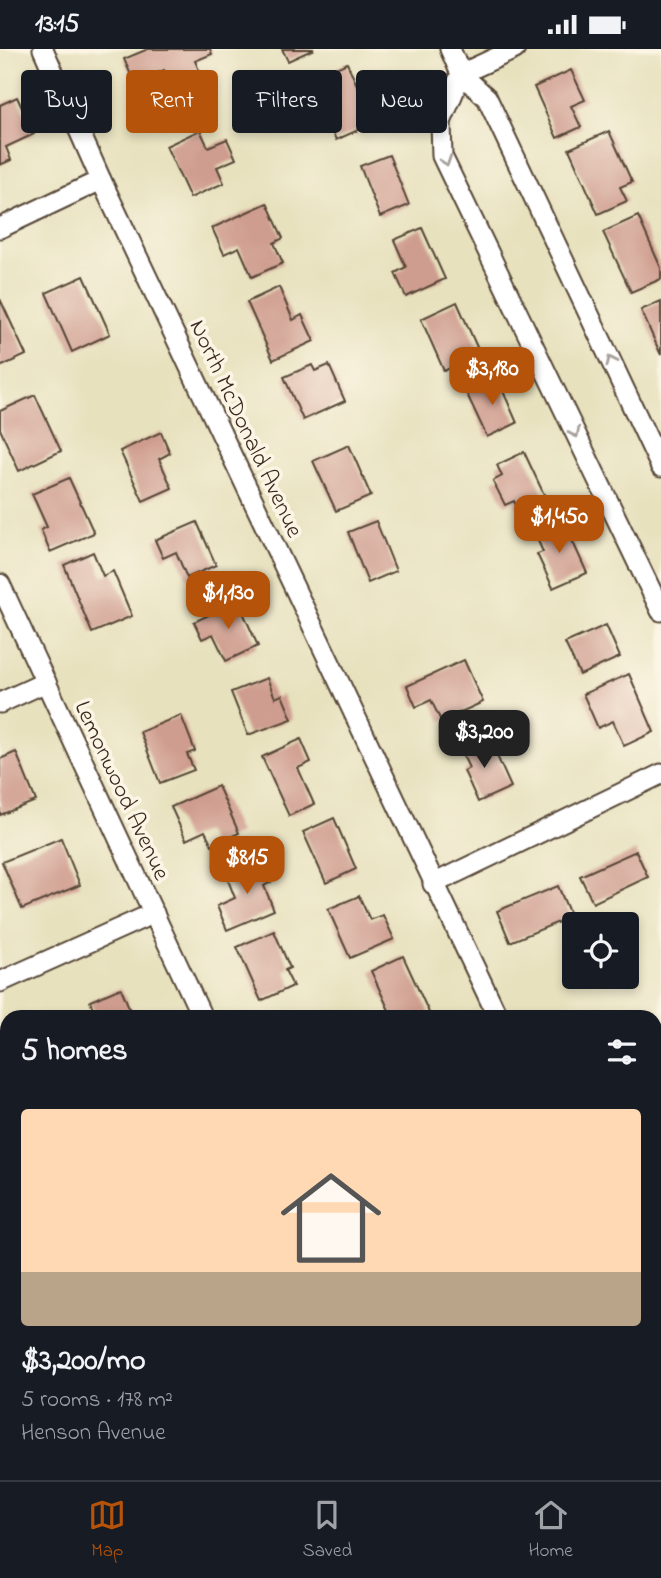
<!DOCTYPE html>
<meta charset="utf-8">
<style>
body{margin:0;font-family:"Indie Flower",sans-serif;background:#242831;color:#f1f3f6;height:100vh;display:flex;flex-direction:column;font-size:26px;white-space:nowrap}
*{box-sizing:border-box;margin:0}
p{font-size:23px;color:#9ea1a6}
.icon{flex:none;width:38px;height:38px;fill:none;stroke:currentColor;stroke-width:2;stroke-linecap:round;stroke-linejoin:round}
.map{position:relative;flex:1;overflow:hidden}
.sheet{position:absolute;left:0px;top:961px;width:662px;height:471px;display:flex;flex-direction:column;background:#171b24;border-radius:21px 21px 0 0;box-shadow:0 4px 10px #0003}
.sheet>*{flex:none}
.guide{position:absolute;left:21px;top:21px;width:620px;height:63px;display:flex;gap:14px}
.buttons{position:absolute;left:562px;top:863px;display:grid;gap:14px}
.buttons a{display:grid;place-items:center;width:77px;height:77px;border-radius:7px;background:#171b24;box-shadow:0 4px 10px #0003;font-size:35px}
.price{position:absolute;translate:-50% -60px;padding:0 16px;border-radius:14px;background:#b45309;color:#fff;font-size:23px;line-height:46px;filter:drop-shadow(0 2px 4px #0008)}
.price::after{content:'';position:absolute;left:50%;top:42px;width:21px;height:16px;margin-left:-10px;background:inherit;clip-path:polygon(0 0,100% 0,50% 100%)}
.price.on{background:#222;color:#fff}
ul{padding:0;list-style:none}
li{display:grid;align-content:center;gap:14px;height:371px;padding:0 21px}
li span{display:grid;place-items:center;height:217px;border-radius:7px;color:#555}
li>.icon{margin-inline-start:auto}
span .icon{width:126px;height:126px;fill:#fffc;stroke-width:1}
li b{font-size:30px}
h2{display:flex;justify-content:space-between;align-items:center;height:84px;padding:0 21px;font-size:30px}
.tag{padding:0 24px;border-radius:7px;background:#171b24;box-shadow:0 4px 10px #0003;font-size:24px;line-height:63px}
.tag.on{background:#b45309;color:#fff}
.status{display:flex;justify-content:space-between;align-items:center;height:49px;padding:0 35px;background:#171b24;direction:ltr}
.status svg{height:19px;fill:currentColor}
.tab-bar{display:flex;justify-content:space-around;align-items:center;height:98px;border-top:2px solid #363941;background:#171b24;font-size:19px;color:#9ea1a6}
.tab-bar a{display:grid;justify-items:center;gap:4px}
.tab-bar .on{color:#b45309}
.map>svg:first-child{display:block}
</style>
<div class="status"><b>13:15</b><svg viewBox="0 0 49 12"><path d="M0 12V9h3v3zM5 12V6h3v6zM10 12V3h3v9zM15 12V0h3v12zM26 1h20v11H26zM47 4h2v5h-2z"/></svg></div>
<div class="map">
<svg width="661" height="1431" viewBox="0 0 661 1431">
<rect width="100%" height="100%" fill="#fcf5e5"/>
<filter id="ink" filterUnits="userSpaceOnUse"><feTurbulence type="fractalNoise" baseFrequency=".0143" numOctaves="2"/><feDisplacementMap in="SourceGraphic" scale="14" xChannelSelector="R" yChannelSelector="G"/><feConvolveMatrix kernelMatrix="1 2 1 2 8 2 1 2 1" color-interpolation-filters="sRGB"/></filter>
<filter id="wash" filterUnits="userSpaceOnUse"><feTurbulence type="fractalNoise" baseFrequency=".00686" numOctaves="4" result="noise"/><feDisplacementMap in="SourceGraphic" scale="28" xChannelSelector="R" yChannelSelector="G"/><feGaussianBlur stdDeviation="1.57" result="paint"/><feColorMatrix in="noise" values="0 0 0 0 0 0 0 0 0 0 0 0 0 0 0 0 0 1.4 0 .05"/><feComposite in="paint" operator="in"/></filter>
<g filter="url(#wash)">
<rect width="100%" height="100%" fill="#e7e1be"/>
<g id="blocks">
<g fill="#cf9d8f">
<polygon points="148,0 210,0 212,5 195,12 205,35 176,47 164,21 134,33 124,10"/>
<polygon points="282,0 314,0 288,12"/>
<polygon points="347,14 374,74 336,91 309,31"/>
<polygon points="571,21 585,51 571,57 581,78 557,89 534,38"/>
<polygon points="17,48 34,85 6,98 11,111 0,116 0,56"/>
<polygon points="200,81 208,98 227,90 236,110 217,118 224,134 190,149 166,97"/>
<polygon points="609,82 632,133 620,138 627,152 598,165 569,100"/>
<polygon points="389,106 409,156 380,168 360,117"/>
<polygon points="267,154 283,189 274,194 283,214 252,228 239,198 224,205 212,179"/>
<polygon points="638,167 661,219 661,230 631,243 603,183"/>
<polygon points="422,179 445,230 406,248 395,224 406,218 394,191"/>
<polygon points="84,227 110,285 72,303 46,244"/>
<polygon points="279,238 293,271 302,266 314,292 273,311 247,253"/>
<polygon points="0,250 26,306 0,318"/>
<polygon points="661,252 661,306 641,261"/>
<polygon points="457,253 480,305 444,322 421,270"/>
<polygon points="312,316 315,322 329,316 345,352 303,371 284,328"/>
<polygon points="497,328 517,374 487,388 466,343"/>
<polygon points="35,346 61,402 19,422 0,380 0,362"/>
<polygon points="161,383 170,404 159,410 172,439 143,452 120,402"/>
<polygon points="349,396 371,447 336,462 313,412"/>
<polygon points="524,403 549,456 522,469 514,452 505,456 493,432 502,427 497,416"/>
<polygon points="69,429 94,484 50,503 41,481 47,478 32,445"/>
<polygon points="563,471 587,524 553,539 537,505 543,503 535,485"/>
<polygon points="376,472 396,522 368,534 348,483"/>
<polygon points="197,473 216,516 187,529 176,503 163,509 155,491"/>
<polygon points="93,503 103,527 113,522 132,567 92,584 64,516"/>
<polygon points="238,552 258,597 226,612 213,585 202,590 194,573"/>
<polygon points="606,576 620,608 580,626 565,594"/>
<polygon points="464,611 483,653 441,672 431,651 416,658 407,637"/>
<polygon points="629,625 654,683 624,697 613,672 598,679 583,645"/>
<polygon points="267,629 275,649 282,646 292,670 248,686 231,643"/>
<polygon points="181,666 195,702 187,705 194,721 160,734 140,683"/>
<polygon points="488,687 511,738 478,753 464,722 469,719 460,700"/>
<polygon points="301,690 311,713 298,719 314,755 289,767 262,708"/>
<polygon points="16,703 36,752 0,766 0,710"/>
<polygon points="218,737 239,784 212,796 205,782 186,791 171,758"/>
<polygon points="334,769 356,820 326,834 303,783"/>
<polygon points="61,789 80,836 22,860 2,813"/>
<polygon points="636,802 648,828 593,854 580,827"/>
<polygon points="261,811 271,833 264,837 274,861 227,881 217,857 235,849 226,826"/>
<polygon points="558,837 571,868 510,893 497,862"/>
<polygon points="359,847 370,871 383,866 394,890 350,909 328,860"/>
<polygon points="274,882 290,919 285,921 293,937 261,952 237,898"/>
<polygon points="403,907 431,968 392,968 371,922"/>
<polygon points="121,939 133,968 96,968 90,952"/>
<polygon points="7,1113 7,1150 0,1153 0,1117"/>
<polygon points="7,1416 7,1424 74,1424 76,1431 8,1431 2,1418"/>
<polygon points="440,1424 462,1424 465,1431 425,1431"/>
<polygon points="583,1424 616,1424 602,1431 586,1431"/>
</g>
</g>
</g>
<g filter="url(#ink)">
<use href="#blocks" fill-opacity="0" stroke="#554536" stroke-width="2"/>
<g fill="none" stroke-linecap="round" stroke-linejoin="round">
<g stroke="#554536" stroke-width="23">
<g id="minor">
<polyline points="43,0 101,131 498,968"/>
<polyline points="450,0 461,25 487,49 661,418"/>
<polyline points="461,25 441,73 442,107 661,562"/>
<polyline points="461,25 515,0"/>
<polyline points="0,179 101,131"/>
<polyline points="0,535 202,968"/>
<polyline points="0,654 46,633"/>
<polyline points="433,835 661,725"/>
<polyline points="0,933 154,864"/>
<polyline points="654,1079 661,1077"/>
<polyline points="0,1215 7,1212"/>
<polyline points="654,1314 661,1329"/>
<polyline points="521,1424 524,1431"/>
<polyline points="210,1431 224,1424"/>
</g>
</g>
<use href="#minor" stroke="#fff" stroke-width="19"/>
</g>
<defs><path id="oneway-chevron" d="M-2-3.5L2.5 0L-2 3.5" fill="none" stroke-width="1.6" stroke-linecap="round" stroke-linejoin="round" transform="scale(1.75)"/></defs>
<g stroke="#a79f9a">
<use href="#oneway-chevron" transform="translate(446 112) rotate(71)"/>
<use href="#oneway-chevron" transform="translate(611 312) rotate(-115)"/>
<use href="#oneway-chevron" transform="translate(575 384) rotate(64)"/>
</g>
</g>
<g text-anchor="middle" stroke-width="7" stroke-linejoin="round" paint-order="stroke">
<g font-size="24" fill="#3b2a1e" stroke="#fcf5e5">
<text transform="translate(247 379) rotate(65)" y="8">North McDonald Avenue</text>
<text transform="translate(123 741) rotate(65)" y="8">Lemonwood Avenue</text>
</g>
</g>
</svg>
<div class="buttons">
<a><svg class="icon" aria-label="locate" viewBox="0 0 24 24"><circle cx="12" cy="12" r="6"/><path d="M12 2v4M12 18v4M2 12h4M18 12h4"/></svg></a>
</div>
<b class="price" style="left:492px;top:358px">$3,180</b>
<b class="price" style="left:559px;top:506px">$1,450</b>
<b class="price" style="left:228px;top:582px">$1,130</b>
<b class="price on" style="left:484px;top:721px">$3,200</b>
<b class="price" style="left:247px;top:847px">$815</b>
<div class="guide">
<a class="tag">Buy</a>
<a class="tag on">Rent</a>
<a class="tag">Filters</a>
<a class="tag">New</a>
</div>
<section class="sheet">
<h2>5 homes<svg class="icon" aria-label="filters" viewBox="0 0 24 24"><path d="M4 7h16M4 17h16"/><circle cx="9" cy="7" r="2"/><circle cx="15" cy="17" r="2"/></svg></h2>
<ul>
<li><span style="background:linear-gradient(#ffd9b3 75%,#b9a48a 0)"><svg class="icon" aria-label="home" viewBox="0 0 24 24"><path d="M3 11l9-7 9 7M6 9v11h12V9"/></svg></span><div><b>$3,200/mo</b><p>5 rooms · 178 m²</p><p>Henson Avenue</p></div></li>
</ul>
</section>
</div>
<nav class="tab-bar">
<a class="on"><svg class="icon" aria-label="map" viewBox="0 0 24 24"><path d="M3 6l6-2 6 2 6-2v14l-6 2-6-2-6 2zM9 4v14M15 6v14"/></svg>Map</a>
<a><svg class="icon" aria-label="saved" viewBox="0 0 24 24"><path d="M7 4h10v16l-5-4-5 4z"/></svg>Saved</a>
<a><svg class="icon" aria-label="home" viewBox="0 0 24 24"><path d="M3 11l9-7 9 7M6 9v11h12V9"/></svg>Home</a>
</nav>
